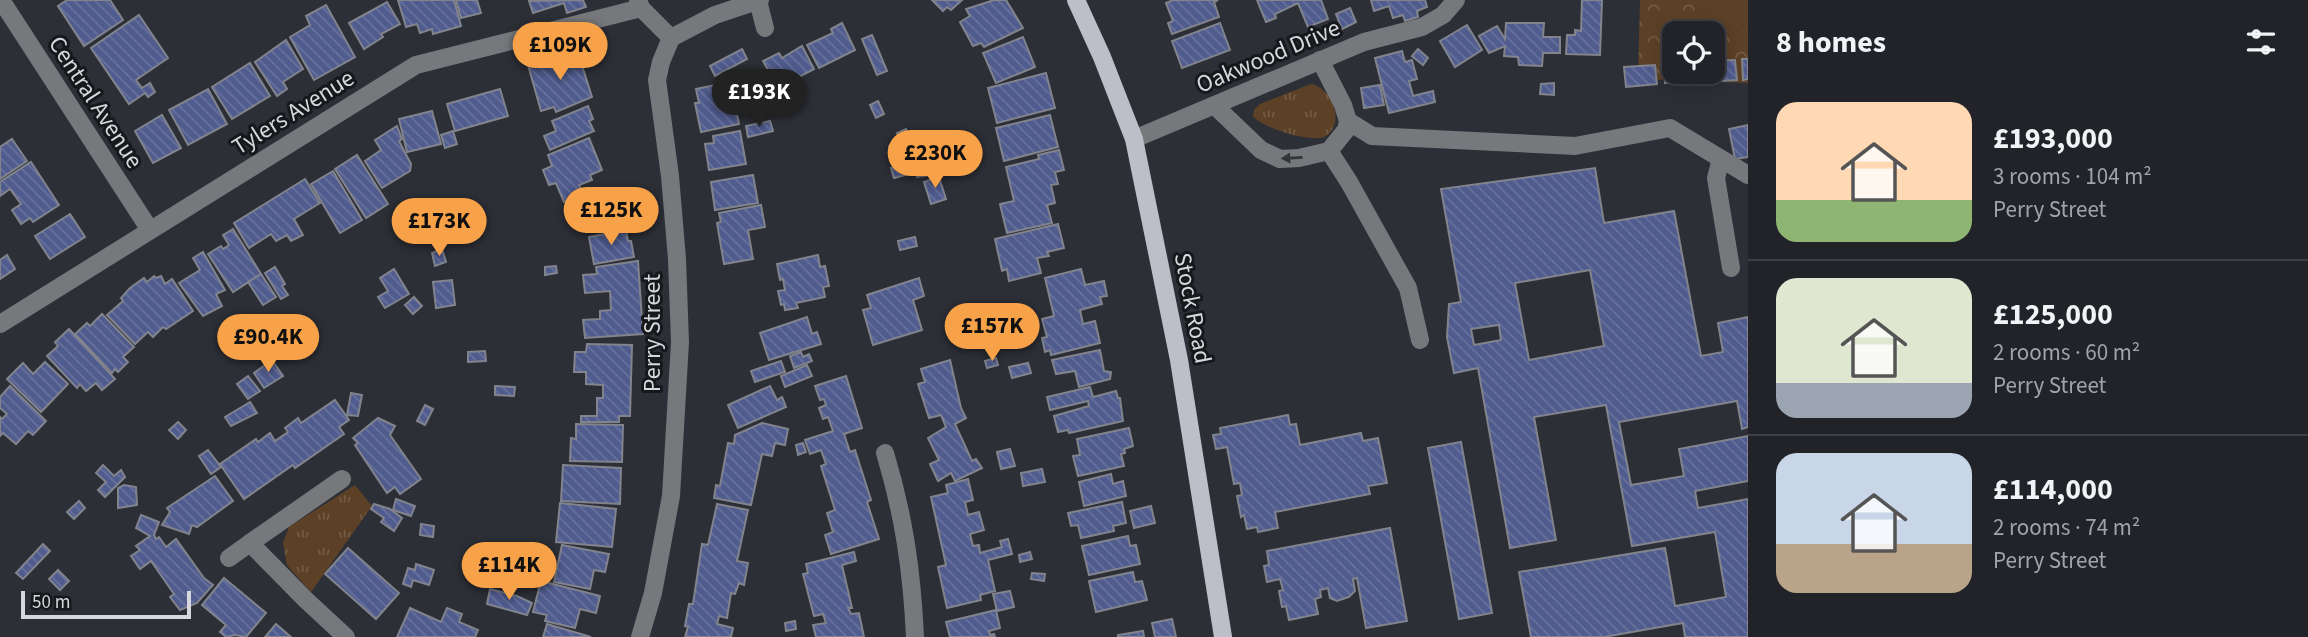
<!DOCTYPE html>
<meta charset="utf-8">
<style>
body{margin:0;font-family:"Source Sans 3",sans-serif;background:#2a2b31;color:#f1f3f6;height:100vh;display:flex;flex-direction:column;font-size:26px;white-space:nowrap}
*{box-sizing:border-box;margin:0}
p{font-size:23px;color:#a2a4a8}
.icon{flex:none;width:38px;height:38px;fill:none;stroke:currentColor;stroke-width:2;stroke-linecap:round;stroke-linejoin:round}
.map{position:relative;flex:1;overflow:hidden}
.sheet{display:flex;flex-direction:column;background:#222329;width:560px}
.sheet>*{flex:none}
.tools{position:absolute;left:1662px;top:21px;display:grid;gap:14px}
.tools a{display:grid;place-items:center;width:63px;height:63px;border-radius:14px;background:#222329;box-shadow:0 4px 18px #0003,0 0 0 2px #3f4046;font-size:35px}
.scale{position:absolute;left:21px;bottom:18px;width:170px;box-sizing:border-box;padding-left:7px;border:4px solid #d6d8dd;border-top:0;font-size:19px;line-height:24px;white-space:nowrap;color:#d6d8dd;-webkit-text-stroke:5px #17181b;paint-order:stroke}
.price{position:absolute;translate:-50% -60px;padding:0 16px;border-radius:24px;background:#f7a248;color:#111;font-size:23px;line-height:46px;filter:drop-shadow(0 2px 4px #0008)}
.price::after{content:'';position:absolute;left:50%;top:42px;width:21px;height:16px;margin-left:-10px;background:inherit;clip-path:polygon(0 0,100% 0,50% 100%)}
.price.on{background:#222;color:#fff}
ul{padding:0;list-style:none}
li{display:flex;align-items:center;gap:21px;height:175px;padding:0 28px}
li+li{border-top:2px solid #3f4046}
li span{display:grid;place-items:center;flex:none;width:196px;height:140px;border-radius:21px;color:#555}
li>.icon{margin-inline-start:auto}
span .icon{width:84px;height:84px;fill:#fffc;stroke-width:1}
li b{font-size:30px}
h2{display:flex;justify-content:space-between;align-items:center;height:84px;padding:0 28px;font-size:30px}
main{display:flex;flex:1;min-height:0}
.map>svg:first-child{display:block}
</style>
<main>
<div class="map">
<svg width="1748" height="637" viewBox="0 0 1748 637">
<defs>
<pattern id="grass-tufts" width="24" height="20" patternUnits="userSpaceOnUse" patternTransform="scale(1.75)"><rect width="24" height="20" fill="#5c4127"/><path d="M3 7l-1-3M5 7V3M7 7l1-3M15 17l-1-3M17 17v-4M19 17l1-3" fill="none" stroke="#735c46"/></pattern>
<pattern id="park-crowns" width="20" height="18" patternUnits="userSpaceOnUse" patternTransform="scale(1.75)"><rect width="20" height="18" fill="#5c4127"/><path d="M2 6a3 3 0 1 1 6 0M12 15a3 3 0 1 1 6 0" fill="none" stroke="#735c46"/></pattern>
<pattern id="building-back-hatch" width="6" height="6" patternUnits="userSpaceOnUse" patternTransform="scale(1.75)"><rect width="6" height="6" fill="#505b8e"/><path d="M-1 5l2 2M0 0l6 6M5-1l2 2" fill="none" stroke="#68729d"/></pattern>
</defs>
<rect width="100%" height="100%" fill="#2d2f37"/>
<g fill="url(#grass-tufts)">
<path d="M1311,84c20,3 35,38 15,52 -13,8 -64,-8 -73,-20l1,-6 6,-6z"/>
<polygon points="355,485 372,506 311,592 287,565 283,543 289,527"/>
</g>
<path fill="url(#park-crowns)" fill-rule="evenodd" d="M1640,0h108v83l-110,-4zM1675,33h38v39h-38z"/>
<polygon fill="#5c4127" points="1713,0 1748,0 1748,26 1711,24"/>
<g fill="url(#building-back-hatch)" stroke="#81848d" stroke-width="2" fill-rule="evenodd">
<polygon points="67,0 110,0 123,20 84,46 58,6"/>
<polygon points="398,0 454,0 461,26 433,34 432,29 420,33 417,24 406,27"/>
<polygon points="456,0 477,0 481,13 461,18"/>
<polygon points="583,0 586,7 567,13 564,3 533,13 529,1"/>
<polygon points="932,0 962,0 951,10 947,7 943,11"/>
<polygon points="994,0 1006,0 1023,28 984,47 981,43 973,46 960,22 970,16 966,9"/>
<polygon points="1173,0 1218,0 1214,2 1219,17 1172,34 1168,23 1173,21 1166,3"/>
<polygon points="1257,0 1321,0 1328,19 1308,27 1298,3 1275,14 1276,18 1266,22"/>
<polygon points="1371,0 1425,0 1427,7 1417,11 1418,17 1405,21 1403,15 1393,18 1389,6 1374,11"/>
<polygon points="1582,0 1602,0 1600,55 1566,54 1567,35 1575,35 1575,30 1581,31"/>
<polygon points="387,2 400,24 381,34 383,37 364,49 349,23"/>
<polygon points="326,5 355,57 314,80 290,37 310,25 306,16"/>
<polygon points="1350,8 1356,22 1342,29 1336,14"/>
<polygon points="139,15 168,58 136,80 142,88 150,83 155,92 148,97 145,93 129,104 91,48"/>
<polygon points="842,23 855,50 819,68 807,45 833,33 831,29"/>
<polygon points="1220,23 1230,50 1182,68 1172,41"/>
<polygon points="1506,23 1544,23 1543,37 1560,37 1560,53 1543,53 1542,66 1519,65 1518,57 1504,56 1505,46 1489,53 1479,36 1497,26 1505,39"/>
<polygon points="1467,25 1482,50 1455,67 1440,41"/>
<polygon points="872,35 887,71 877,75 862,39"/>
<polygon points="1023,37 1035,67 996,83 983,53"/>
<polygon points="286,40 303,69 283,82 287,89 277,96 255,62"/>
<polygon points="802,46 814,69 778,88 763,61 779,53 782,58"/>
<polygon points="742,49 747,59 715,76 710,66"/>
<polygon points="1418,49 1428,58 1423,65 1412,56"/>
<polygon points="577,50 592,97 556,112 554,107 541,111 528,65"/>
<polygon points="1402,51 1405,62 1412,60 1417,79 1409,81 1413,96 1433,91 1435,102 1389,113 1375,58"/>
<polygon points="1742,59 1748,59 1748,79 1743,80"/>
<polygon points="1735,60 1737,80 1704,82 1703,72 1713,72 1713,61"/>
<polygon points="250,63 270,96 232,119 212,87"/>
<polygon points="1664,64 1675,64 1675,72 1695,72 1695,81 1665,83"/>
<polygon points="1655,65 1657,84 1626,87 1624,67"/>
<polygon points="1046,73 1055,108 997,123 988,88"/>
<polygon points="739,80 743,102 735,104 739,124 701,132 695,103 699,103 696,89"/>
<polygon points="1554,83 1554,95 1540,94 1541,84"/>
<polygon points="1380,85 1384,105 1364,108 1361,88"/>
<polygon points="208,89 227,124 188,145 169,110"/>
<polygon points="500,89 508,116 455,131 447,104"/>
<polygon points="878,101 884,114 876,118 870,105"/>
<polygon points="588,106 593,119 589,121 594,131 550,150 544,136 556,131 552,121"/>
<polygon points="432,111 441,144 407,152 399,119"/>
<polygon points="162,115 181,148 153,163 135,131"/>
<polygon points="1050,115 1058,147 1004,161 996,128"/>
<polygon points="770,121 773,131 748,137 746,126"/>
<polygon points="1748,125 1748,157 1735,159 1729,129"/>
<polygon points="397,126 402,139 399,141 411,164 410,171 382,188 365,161 381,150 375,140"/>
<polygon points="906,129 909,138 900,142 897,133"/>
<polygon points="453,131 457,144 445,148 441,135"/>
<polygon points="740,131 746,164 709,170 705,144 714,143 713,136"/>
<polygon points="589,138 602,170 590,175 592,180 579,185 583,194 564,202 556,183 549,185 543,170 552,166 548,155"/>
<polygon points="12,139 27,161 0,179 0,147"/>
<polygon points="901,143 903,154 891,157 889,146"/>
<polygon points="1059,150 1064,170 1055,172 1058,184 1051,185 1055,203 1047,205 1052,223 1007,233 1000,204 1014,201 1006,167 1039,159 1038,155"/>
<polygon points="357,155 388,204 366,218 335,169"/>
<polygon points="31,162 59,205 33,222 30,218 21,224 12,210 21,204 10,189 0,196 0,182"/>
<polygon points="905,164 909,174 894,178 891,168"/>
<polygon points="931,167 933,175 917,177 916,169"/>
<path d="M1595,168l9,55 70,-12 27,145 22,-4 -5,-29 30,-6v110l-6,2 -5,-28 -118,21 12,63 53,-9 -5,-27 69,-13v45l-53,10 3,17 50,-9v138h-63l-2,-14 -79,14h-73l-12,-65 146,-24 10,58 51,-9 -11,-65 -83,14 -26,-141 -72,12 22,123 -46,8 -32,-180 -24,5 -7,-36 2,-33 12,-2 -20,-113zM1590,270l14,76 -75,14 -14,-77zM1499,325l2,15 -27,5 -3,-16z"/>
<polygon points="333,171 362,220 340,233 311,184"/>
<polygon points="753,175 758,203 715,210 711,182"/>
<polygon points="939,177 946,199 931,204 924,182"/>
<polygon points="305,179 320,203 294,219 303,235 291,241 287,235 276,241 271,234 249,248 234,223"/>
<polygon points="613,195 622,220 586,232 577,207"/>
<polygon points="761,205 765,227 748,230 753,259 724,264 717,223 721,222 719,213"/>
<polygon points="70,214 85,237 50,259 35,236"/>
<polygon points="1058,224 1064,248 1047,252 1049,256 1037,258 1041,273 1009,281 1007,269 1002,271 995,239"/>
<polygon points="233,229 261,274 233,292 208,254 221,246 223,249 229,245 223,235"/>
<polygon points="626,230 628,241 631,241 634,257 594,264 589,237"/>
<polygon points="915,237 917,246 900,250 898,241"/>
<polygon points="442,249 446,262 435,266 432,253"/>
<polygon points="203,252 225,290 216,294 222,306 203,316 179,283 200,270 193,258"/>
<polygon points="7,255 15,269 0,279 0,260"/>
<polygon points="818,255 820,267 825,266 829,286 823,287 825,297 796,303 798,308 785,310 784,304 781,305 778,291 785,290 783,279 780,280 777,264"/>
<polygon points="638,261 643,334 585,338 583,320 600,319 600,311 611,310 610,291 585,293 583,275 597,274 596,267"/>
<polygon points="556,266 557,273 545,275 545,267"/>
<polygon points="275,267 285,284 282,286 288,295 281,299 265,273"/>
<polygon points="394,269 409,294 385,308 378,297 388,291 380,278"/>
<polygon points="1081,269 1085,285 1104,281 1107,296 1100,297 1102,304 1080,310 1083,324 1095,321 1100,343 1051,355 1050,350 1045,352 1042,338 1047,337 1042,319 1054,316 1045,278"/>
<polygon points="261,274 276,297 263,305 248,282"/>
<polygon points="154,276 156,278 161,276 165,284 172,279 193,311 166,329 163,327 153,337 148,332 135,344 107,315 123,301 121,298 130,288 144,278 147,282"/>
<polygon points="919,278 924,296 913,300 922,330 873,345 863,310 871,308 867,295"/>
<polygon points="452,280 455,305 436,308 433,282"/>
<polygon points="414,297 422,306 413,314 405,305"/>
<polygon points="102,314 134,347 123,357 128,362 118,372 115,369 112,373 75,334 87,323 90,326"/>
<polygon points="807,317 812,334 817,332 821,344 769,360 760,333"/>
<polygon points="69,329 115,379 102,390 96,383 86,391 80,384 77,388 47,356 58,346 55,342"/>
<polygon points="992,330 993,341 982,342 982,332"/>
<polygon points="587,344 632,345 630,416 619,416 619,422 581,422 581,416 597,416 597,398 603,398 603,385 586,384 586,372 574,372 575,352 586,352"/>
<polygon points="1100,350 1104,371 1111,372 1110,379 1079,387 1075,371 1056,374 1052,360"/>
<polygon points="485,351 486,361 468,362 468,352"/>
<polygon points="801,352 803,357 809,354 812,361 794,368 790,356"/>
<polygon points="996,358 998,365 987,368 985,361"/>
<polygon points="272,360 283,376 264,388 254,373"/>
<polygon points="950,360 961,408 966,418 955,424 972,461 976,459 982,468 955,481 951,473 938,481 930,464 939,460 928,438 946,427 941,415 929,418 918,384 925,382 921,369"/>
<polygon points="781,361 785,372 755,382 751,371"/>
<polygon points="45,362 68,384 41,412 7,379 23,363 33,374"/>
<polygon points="1028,363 1031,373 1012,378 1009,367"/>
<polygon points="807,365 812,376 785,387 781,376"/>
<polygon points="248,376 260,391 248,399 237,384"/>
<polygon points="846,376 862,428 844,434 850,452 855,450 871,500 867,502 879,539 831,554 825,535 833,532 827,513 835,510 821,466 826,464 821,450 810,454 805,440 833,431 828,417 823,419 819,408 826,405 824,399 820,400 815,386"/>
<polygon points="10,386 46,421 33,435 28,431 16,444 3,433 0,436 0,417 2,419 7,414 0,408 0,397"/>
<polygon points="495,386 515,387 514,396 495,395"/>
<polygon points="770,386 777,400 782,397 786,407 738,428 728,405"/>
<polygon points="1090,387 1093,397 1116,391 1118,398 1120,398 1123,421 1069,433 1068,430 1058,432 1054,416 1089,406 1088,401 1050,410 1047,397"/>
<polygon points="351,393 362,395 358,416 347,415"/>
<polygon points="335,400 349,420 339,427 344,434 295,468 293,465 244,499 220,464 256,439 258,442 270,433 275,441 288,432 285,428 298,418 301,423"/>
<polygon points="250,402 257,413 231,426 225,417"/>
<polygon points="425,405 433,409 425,425 417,421"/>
<polygon points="1288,415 1290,425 1296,424 1300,445 1361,433 1363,441 1378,438 1387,483 1368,486 1370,494 1275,512 1278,528 1258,532 1257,527 1247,529 1244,515 1241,517 1237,496 1242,495 1240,483 1234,484 1227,447 1216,449 1213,435 1221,434 1220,428"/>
<polygon points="378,418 395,426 390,435 421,479 400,494 395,487 387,493 355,445 358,443 353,438"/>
<polygon points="178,422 186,430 178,439 169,430"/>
<polygon points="762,423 788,429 785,445 775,443 772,456 762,454 751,505 714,498 716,485 720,486 728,443 734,444 735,435"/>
<polygon points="576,424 623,425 622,462 570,461 571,438 576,439"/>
<polygon points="1129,428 1133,446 1124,449 1125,453 1121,454 1124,466 1078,476 1073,456 1080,455 1077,439"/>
<polygon points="1461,442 1492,613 1459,619 1428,448"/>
<polygon points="803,443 806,452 798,455 796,445"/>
<polygon points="1010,449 1015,466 1001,469 997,452"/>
<polygon points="208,450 221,467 211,474 199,456"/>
<polygon points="103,465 114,476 121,470 125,477 105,497 98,490 106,482 96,473"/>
<polygon points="563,465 621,468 620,504 561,501"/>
<polygon points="1042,469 1045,482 1023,486 1021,473"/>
<polygon points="1111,474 1113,484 1123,481 1126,496 1084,506 1079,482"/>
<polygon points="215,476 233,501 197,527 192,525 189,534 162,525 170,512 167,508"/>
<polygon points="968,479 973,500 965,502 968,515 979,512 984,530 970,534 973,546 979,545 980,553 1002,547 1000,541 1008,539 1012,554 988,560 995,591 980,595 981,600 947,608 938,567 946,565 931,497 948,493 946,485"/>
<polygon points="124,485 136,487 137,505 118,508 118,488"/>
<polygon points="396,499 415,506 411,516 393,510"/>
<polygon points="79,501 85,508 74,519 67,512"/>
<polygon points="1122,502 1126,523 1113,526 1114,531 1081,538 1078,525 1071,526 1068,513"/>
<polygon points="560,503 616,509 612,547 556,542"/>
<polygon points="374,504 390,509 402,518 394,531 381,522 384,518 371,509"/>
<polygon points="717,504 748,510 737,561 748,563 744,585 739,583 735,594 731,593 727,618 719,616 717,624 733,628 731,637 685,637 688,627 685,626 689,604 693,604 702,544 708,545"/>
<polygon points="1151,506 1155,523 1134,528 1130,511"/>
<polygon points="141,515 159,522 154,535 156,539 159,537 166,547 176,539 204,578 213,585 197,603 180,610 170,597 174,594 151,561 140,569 131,556 140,550 136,546 150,536 136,528"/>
<polygon points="421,524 434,526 433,537 420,535"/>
<polygon points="1390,528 1407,621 1366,628 1357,578 1353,579 1355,591 1349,597 1337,601 1330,598 1328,588 1320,590 1321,597 1315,599 1318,614 1289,620 1286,606 1282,607 1279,591 1283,590 1280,579 1267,582 1264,566 1269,565 1267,551"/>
<polygon points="1128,536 1130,546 1136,545 1140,564 1089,575 1082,546"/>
<polygon points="43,544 50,551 23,579 16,573"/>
<polygon points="562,545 609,554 605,572 594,570 590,589 554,582"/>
<polygon points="348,548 399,593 376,619 325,574"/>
<polygon points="854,552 856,561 842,565 852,608 848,608 851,614 859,613 864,637 816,637 813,625 826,623 823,614 814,616 803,574 808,573 806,564"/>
<polygon points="1030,552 1032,559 1020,562 1019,555"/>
<polygon points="416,564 434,570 429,585 413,580 411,587 403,584 408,568 415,570"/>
<polygon points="58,570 69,581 60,590 49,579"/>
<polygon points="1133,572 1135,582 1142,581 1147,600 1096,612 1089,581"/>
<polygon points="1032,573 1045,574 1044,581 1031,579"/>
<polygon points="224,578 266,613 246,637 235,635 226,637 220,632 226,625 202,605"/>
<polygon points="541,581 600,596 596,613 580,609 575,628 545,621 547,615 533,612"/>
<polygon points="490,589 517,596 532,603 527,615 487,604"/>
<polygon points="1010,591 1014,607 997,611 993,594"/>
<polygon points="410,608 441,622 447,608 462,614 459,622 478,630 475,637 397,637"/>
<polygon points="996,610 1000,628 989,631 990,635 994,634 995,637 950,637 946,622"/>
<polygon points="1172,619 1176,637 1155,637 1152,623"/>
<polygon points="795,621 796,629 786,631 785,623"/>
<polygon points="276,624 291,637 265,637"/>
<polygon points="547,624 591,637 543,637"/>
<polygon points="1143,631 1144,637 1118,637 1118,635"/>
</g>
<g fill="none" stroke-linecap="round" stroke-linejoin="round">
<g stroke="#76787c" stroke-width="18">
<polyline points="1,0 150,230"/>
<polyline points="638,0 641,8 671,38"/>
<polyline points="758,1 765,28"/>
<polyline points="671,38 715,15 760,0"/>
<polyline points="1215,106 1261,150 1280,159 1299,158 1329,151 1346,130 1348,121 1343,105 1320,60"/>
<polyline points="1348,121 1372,136 1575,146 1670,128 1748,175"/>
<polyline points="1134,139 1364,42 1422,27 1443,15 1456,0"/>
<polyline points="1329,151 1349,182 1408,288 1420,340"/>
<polyline points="1721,159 1716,178 1731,268"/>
<polyline points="0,324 416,65 641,8"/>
<path d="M885,453c19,63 27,119 30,184"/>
<polyline points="342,479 250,543 306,600 346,637"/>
<polyline points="229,558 250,543"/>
<polyline points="640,637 653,593 671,496 680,342 677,259 670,176 657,80 661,62 671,38"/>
</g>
<polyline stroke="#bdbfc8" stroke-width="18" points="1076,0 1102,57 1134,139 1179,360 1223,637"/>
</g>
<defs><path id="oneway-solid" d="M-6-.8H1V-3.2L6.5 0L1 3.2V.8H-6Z" transform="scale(1.75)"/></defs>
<use fill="#343538" href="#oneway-solid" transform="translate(1292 158) rotate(177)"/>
<g text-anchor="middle" stroke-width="6" stroke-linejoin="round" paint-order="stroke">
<g font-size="24" fill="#d6d8dd" stroke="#17181b">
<text transform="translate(1268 56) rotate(-23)" y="8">Oakwood Drive</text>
<text transform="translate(96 102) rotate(57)" y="8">Central Avenue</text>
<text transform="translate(293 112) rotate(-32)" y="8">Tylers Avenue</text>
<text transform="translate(1193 308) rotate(79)" y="8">Stock Road</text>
<text transform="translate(652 333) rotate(-90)" y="8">Perry Street</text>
</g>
</g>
</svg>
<div class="tools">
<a><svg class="icon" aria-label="locate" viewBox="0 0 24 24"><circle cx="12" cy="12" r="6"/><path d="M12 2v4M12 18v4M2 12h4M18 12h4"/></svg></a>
</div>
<div class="scale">50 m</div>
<b class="price" style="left:560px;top:82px">£109K</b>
<b class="price on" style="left:759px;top:129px">£193K</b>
<b class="price" style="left:935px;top:190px">£230K</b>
<b class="price" style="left:611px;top:247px">£125K</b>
<b class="price" style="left:439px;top:258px">£173K</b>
<b class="price" style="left:992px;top:363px">£157K</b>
<b class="price" style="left:268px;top:374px">£90.4K</b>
<b class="price" style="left:509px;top:602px">£114K</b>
</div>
<section class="sheet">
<h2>8 homes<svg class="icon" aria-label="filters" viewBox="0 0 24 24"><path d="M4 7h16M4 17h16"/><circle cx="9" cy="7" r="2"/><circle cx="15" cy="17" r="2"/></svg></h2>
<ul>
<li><span style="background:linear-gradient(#ffd9b3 70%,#8fb573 0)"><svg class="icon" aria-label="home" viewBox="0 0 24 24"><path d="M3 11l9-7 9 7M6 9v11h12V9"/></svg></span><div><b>£193,000</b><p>3 rooms · 104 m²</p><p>Perry Street</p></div></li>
<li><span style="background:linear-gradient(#dfe7d0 75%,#9aa5b1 0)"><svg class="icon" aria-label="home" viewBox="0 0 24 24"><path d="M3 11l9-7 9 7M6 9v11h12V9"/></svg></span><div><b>£125,000</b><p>2 rooms · 60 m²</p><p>Perry Street</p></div></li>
<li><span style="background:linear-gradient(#c9d6e8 65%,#b9a48a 0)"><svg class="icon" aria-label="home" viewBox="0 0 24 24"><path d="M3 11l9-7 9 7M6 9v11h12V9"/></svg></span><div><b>£114,000</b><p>2 rooms · 74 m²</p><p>Perry Street</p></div></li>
</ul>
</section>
</main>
